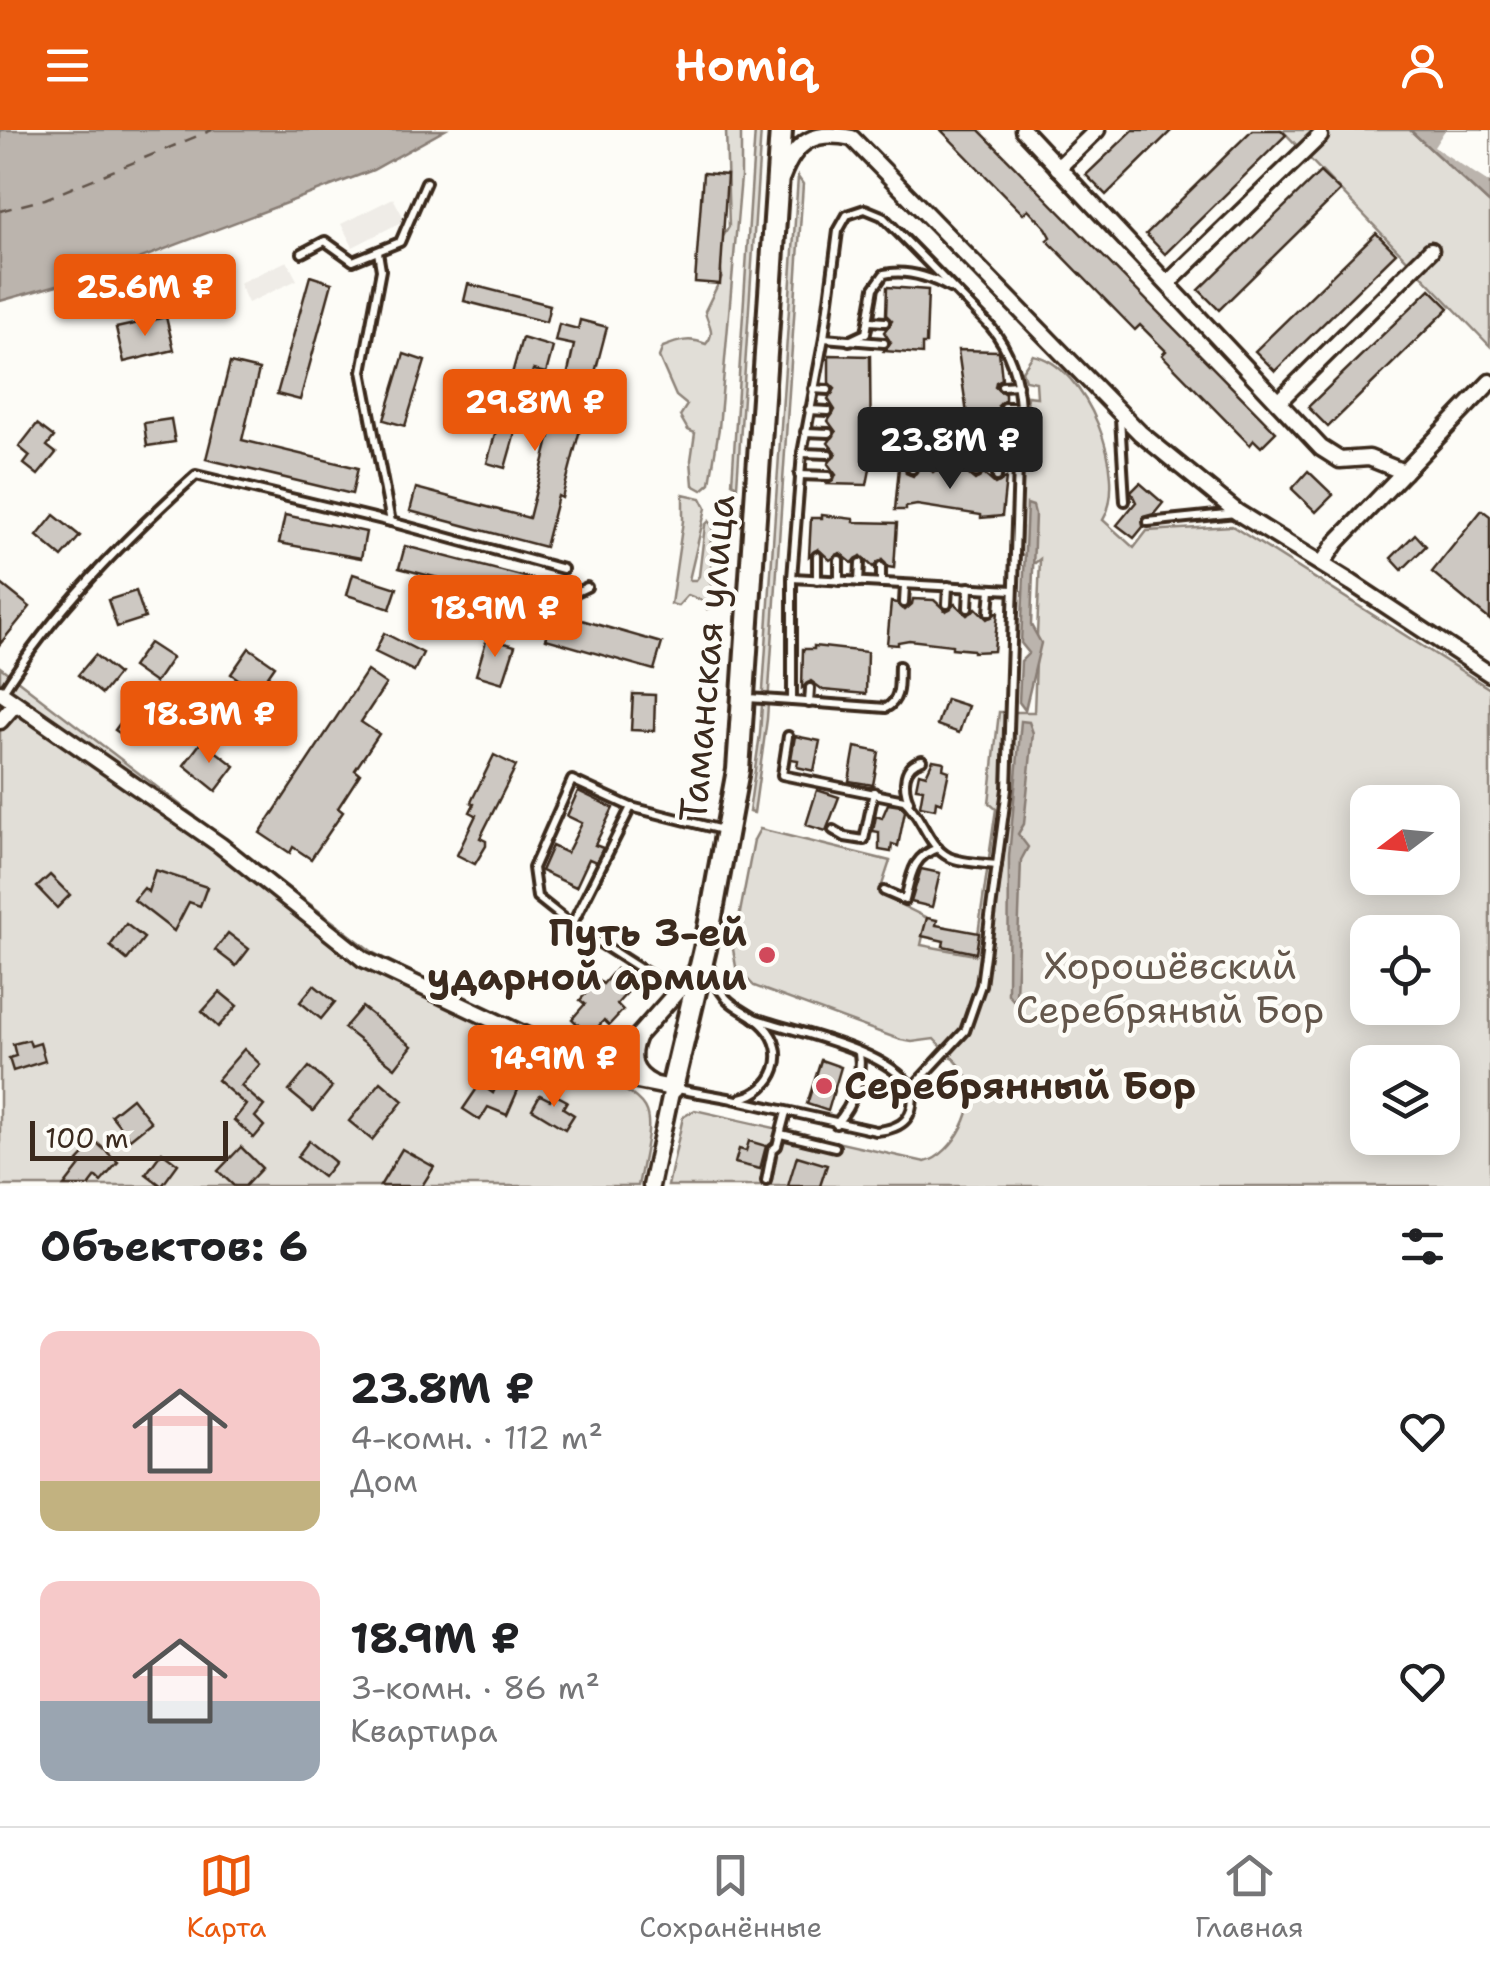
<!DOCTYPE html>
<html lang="ru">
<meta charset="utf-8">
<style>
body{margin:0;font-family:"Shantell Sans",sans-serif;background:#f2f2f2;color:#202124;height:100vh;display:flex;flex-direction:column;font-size:38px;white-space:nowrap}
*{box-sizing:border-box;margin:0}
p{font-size:32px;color:#757577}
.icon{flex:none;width:55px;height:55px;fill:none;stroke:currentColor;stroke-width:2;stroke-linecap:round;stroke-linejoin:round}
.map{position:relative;height:1056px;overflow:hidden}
.panel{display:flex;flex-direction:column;background:#fff;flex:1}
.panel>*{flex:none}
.needle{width:65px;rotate:254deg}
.controls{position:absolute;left:1350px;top:655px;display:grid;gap:20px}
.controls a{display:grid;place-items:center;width:110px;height:110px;border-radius:20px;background:#fff;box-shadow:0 5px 25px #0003;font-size:50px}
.scale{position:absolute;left:30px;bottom:25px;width:198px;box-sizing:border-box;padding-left:10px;border:5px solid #3b2a1e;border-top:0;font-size:28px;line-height:35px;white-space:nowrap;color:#3b2a1e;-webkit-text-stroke:8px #fdfcf7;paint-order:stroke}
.price{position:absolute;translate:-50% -85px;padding:0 22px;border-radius:10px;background:#ea580c;color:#fff;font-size:32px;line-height:65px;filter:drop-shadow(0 2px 5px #0008)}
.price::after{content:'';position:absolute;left:50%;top:60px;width:30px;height:22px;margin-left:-15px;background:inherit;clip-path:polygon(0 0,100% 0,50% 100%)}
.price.on{background:#222;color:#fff}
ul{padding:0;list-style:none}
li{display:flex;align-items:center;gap:30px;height:250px;padding:0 40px}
li span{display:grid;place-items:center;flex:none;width:280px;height:200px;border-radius:20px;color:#555}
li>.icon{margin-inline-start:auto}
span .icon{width:120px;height:120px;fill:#fffc;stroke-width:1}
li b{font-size:42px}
h2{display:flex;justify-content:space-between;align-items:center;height:120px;padding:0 40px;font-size:42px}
header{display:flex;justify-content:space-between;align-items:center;height:130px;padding:0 40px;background:#ea580c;color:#fff;font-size:45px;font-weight:600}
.tabs{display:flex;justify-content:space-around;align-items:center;height:140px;border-top:2px solid #e0e0e0;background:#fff;font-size:28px;color:#757577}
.tabs a{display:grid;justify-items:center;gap:5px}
.tabs .on{color:#ea580c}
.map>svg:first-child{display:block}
</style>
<header><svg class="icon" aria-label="menu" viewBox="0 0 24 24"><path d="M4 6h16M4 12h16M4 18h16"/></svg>Homiq<svg class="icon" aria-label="person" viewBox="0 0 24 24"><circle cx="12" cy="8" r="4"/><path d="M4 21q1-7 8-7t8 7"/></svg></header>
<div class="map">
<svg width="1490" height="1056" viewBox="0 0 1490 1056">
<rect width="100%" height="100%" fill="#fdfcf7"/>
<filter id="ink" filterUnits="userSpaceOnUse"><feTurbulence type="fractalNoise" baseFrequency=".01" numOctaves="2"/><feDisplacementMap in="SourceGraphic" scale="20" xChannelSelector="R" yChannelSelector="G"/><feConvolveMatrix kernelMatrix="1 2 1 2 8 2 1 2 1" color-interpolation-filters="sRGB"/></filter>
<g filter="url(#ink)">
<g fill="#efece7">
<polygon points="393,68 405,90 353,117 341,94"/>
<polygon points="287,131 297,150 248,173 239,153"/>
</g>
<g fill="#e1ded7" stroke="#8e847a" stroke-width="2.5" fill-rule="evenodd">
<path d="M726,0h15v47l-22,251 -9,55 -8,7 -9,-5 -2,-25 4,-27 -7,-3 -8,-14 7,-11 -11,-9 -17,-39 4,-10c15,-6 27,-10 43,-3 11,-13 1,-20 -1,-33l17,-35 -5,-30 12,-19z"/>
<polygon points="755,0 761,0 737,356 732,353"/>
<polygon points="1282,0 1410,0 1490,74 1490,216"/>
<polygon points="798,47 803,54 767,589 754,683 749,682 760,604"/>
<path d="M1033,225c53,10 97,120 70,165l31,28 13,-17 85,-5 258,163v497h-822l15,-69 12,-7 230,52c29,-7 56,-58 42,-86 -7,-14 -23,-26 -33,-37l-22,3 -11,-2 -147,-54 -18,-19 -3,-18 21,-109 6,-11 130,32 -11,33 48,24 -6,27 54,10 21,-146 -7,-6 10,-91h35l6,-153 -5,4 -15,-10 2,-26 -10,-19 2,-44 22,-14 3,-22 -10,-6 -2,-26 10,1 -1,-15 -11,-2 -3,-9zM1368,672h74v76h-74zM1368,802h74v76h-74zM1368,932h74v76h-74z"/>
<path d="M683,364l18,4 5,10 -17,72h7l3,-4 6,-51 4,-4 4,6 -3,20 4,11c-8,24 -7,17 4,41l-2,8 -9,2 -4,-8 -15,-6 -10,11 -7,-2 12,-83z"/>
<path d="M0,537l374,286 208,103 -2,14c80,33 75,34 58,116h-638z"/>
</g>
<g fill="#bbb4ad" stroke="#887d74" stroke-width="2.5">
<polygon points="0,0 445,0 373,40 107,141 0,171"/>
<polygon points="1410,0 1490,0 1490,74"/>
<polygon points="1027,374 1033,376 1035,384 1031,495 1041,513 1025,580 1019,572 1021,531 1029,523 1021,513"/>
<polygon points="1021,591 1029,592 1033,603 1024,694 1018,704 1028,717 1021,730 1016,867 1013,870 1008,864 1009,727"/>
</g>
<polygon fill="#fdfcf7" points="1445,0 1490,0 1490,53 1434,17"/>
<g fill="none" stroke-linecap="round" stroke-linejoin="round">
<polyline stroke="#615349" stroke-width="2.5" stroke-dasharray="12 10" stroke-linecap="butt" points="0,81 45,69 212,0"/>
</g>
<g fill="#cdc8c2" stroke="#3b2a1e" stroke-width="2.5">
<polygon points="941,0 979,0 1276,302 1261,317 1254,310 1250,315 1162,225 1166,221 1140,195 1135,200 1047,110 1051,107 1046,98 1028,79 1023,84"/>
<polygon points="1133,0 1172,0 1106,65 1086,45"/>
<polygon points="1252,0 1281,0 1286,5 1165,124 1146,104"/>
<polygon points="1320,42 1340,61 1219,180 1199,160"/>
<polygon points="703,43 727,45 720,154 695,152"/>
<polygon points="1376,103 1396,123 1275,241 1255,221"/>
<polygon points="310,146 332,153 300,270 277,264"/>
<polygon points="468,154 550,175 546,192 464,171"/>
<polygon points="887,157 928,160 926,214 922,214 922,224 884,221 891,213 884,202 892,191 886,185"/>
<polygon points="1430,159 1449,178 1328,297 1308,277"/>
<polygon points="166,187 174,220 124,232 116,198"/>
<polygon points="580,190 607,197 562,368 558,366 545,417 410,381 416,358 529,388 553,294 558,296 568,261 564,260 574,215 555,211 559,194 578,199"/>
<polygon points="522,208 553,217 546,243 533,240 505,338 487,333"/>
<polygon points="958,220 999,221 1002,249 996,252 995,257 1005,264 1005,270 998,276 1005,286 967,284"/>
<polygon points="404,224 425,231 405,296 384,290"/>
<polygon points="829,225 870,226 871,334 867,355 828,354 836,345 828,334 836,323 828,313 836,302 828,291 835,280 828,269 835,259 829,253"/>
<polygon points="230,233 259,240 242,310 358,338 352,364 206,329"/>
<polygon points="171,289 175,312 147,316 144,293"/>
<polygon points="37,294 54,307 47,316 56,323 38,345 24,334 30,326 19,317"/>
<polygon points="920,334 926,334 933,342 942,335 954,346 963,340 975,350 984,344 995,354 1006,348 1002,386 981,388 981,385 917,375 906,377 906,380 895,380 899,337 905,337 906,343 913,346"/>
<polygon points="1308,341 1333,365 1316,382 1292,359"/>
<polygon points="1140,353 1163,373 1154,384 1143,387 1143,397 1134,408 1117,395 1136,372 1131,362"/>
<polygon points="1482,380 1490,386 1490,490 1432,442"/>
<polygon points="54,385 80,406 62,427 37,406"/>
<polygon points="285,385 366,402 361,428 279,413"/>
<polygon points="822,385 854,389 854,392 897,393 894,438 888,437 882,430 873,437 861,426 852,433 840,423 830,430 818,419 809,426 811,388 822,388"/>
<polygon points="1415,404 1426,416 1402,440 1391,428"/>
<polygon points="405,416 548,453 543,470 537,473 399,438"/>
<polygon points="353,444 397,458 390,479 347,465"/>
<polygon points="0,453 30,477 0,514"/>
<polygon points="136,461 145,488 117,497 108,470"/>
<polygon points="913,469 934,470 946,481 955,474 967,485 976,478 987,489 998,482 994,521 973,522 973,520 952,518 952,515 909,510 898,512 898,515 887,514 891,472 897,473 905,480 912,474"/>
<polygon points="554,482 662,513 654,540 546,509"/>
<polygon points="384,503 423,523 414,541 375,522"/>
<polygon points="487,508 515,516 503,553 476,545"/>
<polygon points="149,513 172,528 155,553 132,537"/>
<polygon points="814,516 867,522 866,564 823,560 811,551 802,558 803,519 814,519"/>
<polygon points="249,518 275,536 257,562 231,544"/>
<polygon points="95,525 118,544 102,564 78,545"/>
<polygon points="367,541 386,554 361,592 379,604 355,640 360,644 338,678 343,682 311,729 293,717 290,723 260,703"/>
<polygon points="199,556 226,576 212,594 186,574"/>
<polygon points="633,564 655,565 654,601 631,600"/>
<polygon points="946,569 968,576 959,603 937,595"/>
<polygon points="132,577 153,592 137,615 115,600"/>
<polygon points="795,606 820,611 814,641 797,637 798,630 791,629"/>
<polygon points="202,611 235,636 216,661 184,635"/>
<polygon points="855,617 879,622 873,655 849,651"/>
<polygon points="494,625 516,636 480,708 486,711 486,716 475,734 457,725 476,685 470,682 474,674 471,672"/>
<polygon points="933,630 944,632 943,639 949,641 942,673 936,671 935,679 920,676 923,659 916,658 919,643 926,645"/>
<polygon points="817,660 839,667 826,701 806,695"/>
<polygon points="578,661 613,678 595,715 603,718 596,732 589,729 576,757 541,741 552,716 567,723 582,693 567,686"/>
<polygon points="888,674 901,676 905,681 898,716 892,714 891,722 879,720 879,702 873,701 876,686 882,688"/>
<polygon points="921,739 940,743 932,777 911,772"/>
<polygon points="155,740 207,757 200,776 189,772 174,801 134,770 144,758 148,762"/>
<polygon points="50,745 70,765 57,778 37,757"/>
<polygon points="927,788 937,790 936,795 979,803 976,823 943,816 944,811 922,806"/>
<polygon points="126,794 144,808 127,830 110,816"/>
<polygon points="228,803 249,819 236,836 215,820"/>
<polygon points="616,839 634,855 617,874 623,880 609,895 604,890 590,906 572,889 585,874 580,870 598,850 603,854"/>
<polygon points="314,855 335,872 321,889 300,872"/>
<polygon points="220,862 237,876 218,897 202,882"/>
<polygon points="362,877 412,916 395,938 344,898"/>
<polygon points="29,910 31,916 40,913 45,931 13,941 9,928 16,926 13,914"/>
<polygon points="244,919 260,934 241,956 264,976 255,987 264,996 254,1008 234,990 246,975 217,950"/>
<polygon points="821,930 841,937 828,981 807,974"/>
<polygon points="309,937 332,957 313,981 289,961"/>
<polygon points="381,952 403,971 372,1010 349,991"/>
<polygon points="498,952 518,960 507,985 488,977 480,990 463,979 480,954 493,963"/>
<polygon points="554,964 567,971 563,978 574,985 565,999 532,979 540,965 550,970"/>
<polygon points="132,968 151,992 130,1009 111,985"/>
<polygon points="309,1011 335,1032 323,1047 297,1027"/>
<polygon points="749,1011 766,1016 760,1039 735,1033 739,1019 746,1021"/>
<polygon points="96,1012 118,1032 101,1052 96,1047 89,1056 64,1056 81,1034 78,1031"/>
<polygon points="241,1017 262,1038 245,1056 234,1056 218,1041"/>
<polygon points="402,1019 434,1037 422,1056 380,1056"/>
<polygon points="162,1022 178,1034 162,1056 146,1044"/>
<polygon points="797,1026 827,1035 820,1056 788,1056"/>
</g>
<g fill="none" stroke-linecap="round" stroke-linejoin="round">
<g stroke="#3b2a1e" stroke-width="14">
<g id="lane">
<polyline points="378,122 381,140 362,241 391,392 563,439"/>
<polyline points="302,123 325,111 353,131 400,112 426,52"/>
<polyline points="870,191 885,192"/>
<polyline points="824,208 884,213"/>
<path d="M849,211l17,-8 8,-45 10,-14c23,-5 46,3 66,14"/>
<polyline points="1002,256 1018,255"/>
<polyline points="813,259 828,260"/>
<polyline points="1005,277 1020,277"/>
<polyline points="809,280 828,281"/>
<polyline points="1120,288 1125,371"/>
<polyline points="805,302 829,303"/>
<polyline points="802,323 829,324"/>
<polyline points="933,335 935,320"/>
<polyline points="912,339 913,319 1019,324"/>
<polyline points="955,339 956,321"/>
<polyline points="976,343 977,322"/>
<polyline points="799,345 829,346"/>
<polyline points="997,347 999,324"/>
<polyline points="1148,392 1236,383"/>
<polyline points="792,448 1013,460"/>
<polyline points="817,450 817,426"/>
<polyline points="839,451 839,430"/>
<polyline points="859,452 860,433"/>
<polyline points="881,453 881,437"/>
<polyline points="904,473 905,455"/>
<polyline points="947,474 948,456"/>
<polyline points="968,478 969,457"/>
<polyline points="488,480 521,488 587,457"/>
<polyline points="989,482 991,459"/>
<path d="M899,536c-1,16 3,33 -13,42l-94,-7v-123l10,-125 22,-115 14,-107 9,-16 18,-6 17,7 108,110c20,24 28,50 30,81l-13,382 -26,196 -16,46 -53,57"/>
<path d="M2,563c51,-82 123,-154 194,-218l195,47"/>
<polyline points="748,568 792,571"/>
<polyline points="809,573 810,558"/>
<path d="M788,606l-6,39 122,25c18,15 23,46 45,57 13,6 33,6 48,8"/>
<path d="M909,671c-7,-16 -6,-36 13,-41"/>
<polyline points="833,700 845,707 864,710 874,662"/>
<path d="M884,761l21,9c6,-24 7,-44 33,-52"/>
<polyline points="572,795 537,767 533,738 572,650 631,677"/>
<path d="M708,833c4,12 10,25 18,35 11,12 27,16 38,28 26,27 11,64 -23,72"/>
<polyline points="675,861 572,795 631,677 722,700"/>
<polyline points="699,963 672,958 728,968"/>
<path d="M728,968l148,33c28,-2 40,-15 36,-43 -27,-39 -113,-55 -158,-70"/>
<path d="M836,994c17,-19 27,-46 23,-71"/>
<polyline points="781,1004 835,1017"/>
<polyline points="766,1051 772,1020 777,1016 786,982"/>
</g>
</g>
<g stroke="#3b2a1e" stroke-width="21">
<g id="street">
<polyline points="1023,0 1321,318 1340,330 1369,328 1404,342"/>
<polyline points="1058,38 1097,0"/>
<path d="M782,47c14,-37 33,-47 70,-39l288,295 97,79 115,71 138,91"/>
<polyline points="1168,153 1320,6"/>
<polyline points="1278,272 1431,120"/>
<polyline points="1322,434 1336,413 1490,252"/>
<polyline points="0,562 220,715 363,829 593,937 632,950 672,958 651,1056"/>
<polyline points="0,591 15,574"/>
<path d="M637,908c-8,20 -4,35 15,45"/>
<polyline points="593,937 628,917 696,840"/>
</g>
</g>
<g stroke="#3b2a1e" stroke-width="28">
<polyline id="secondary" points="672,958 705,819 738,640 781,0"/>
</g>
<use href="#lane" stroke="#fdfcf7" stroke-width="6"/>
<use href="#street" stroke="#fdfcf7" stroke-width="14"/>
<use href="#secondary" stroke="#fdfcf7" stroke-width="20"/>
</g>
</g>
<g fill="#d1495b" stroke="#fdfcf7" stroke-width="4">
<circle cx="767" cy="825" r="10"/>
<circle cx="824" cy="956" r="10"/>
</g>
<g text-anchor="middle" stroke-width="9" stroke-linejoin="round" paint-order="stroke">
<g font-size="38" fill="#3b2a1e" stroke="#fdfcf7">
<text transform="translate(707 528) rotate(-85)" y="13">Таманская улица</text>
</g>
<g font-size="38" font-weight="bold" fill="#3b2a1e" stroke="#fdfcf7" text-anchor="end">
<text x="747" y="816">Путь 3-ей<tspan x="747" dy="44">ударной армии</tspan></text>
<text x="844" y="969" text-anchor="start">Серебрянный Бор</text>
</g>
<g font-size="38" fill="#64574c" stroke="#fdfcf7">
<text x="1170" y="849">Хорошёвский<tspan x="1170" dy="44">Серебряный Бор</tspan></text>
</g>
</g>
</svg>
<div class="controls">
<a><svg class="needle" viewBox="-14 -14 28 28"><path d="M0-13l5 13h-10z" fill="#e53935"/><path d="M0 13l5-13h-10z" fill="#757577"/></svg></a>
<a><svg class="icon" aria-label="locate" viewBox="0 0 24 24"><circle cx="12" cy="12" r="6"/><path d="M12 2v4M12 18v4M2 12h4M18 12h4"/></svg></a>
<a><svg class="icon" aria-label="layers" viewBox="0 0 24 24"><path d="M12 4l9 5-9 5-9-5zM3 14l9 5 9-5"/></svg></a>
</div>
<div class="scale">100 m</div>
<b class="price" style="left:145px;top:209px">25.6M ₽</b>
<b class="price" style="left:535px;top:324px">29.8M ₽</b>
<b class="price on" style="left:950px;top:362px">23.8M ₽</b>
<b class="price" style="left:495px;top:530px">18.9M ₽</b>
<b class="price" style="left:209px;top:636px">18.3M ₽</b>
<b class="price" style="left:554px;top:980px">14.9M ₽</b>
</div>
<section class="panel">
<h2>Объектов: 6<svg class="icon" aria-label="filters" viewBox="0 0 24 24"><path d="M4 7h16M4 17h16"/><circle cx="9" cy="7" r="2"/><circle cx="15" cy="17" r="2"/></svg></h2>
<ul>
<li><span style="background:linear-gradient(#f6c9c9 75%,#c2b280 0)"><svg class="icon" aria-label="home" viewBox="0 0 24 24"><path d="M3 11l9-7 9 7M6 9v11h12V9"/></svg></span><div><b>23.8M ₽</b><p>4-комн. · 112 m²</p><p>Дом</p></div><svg class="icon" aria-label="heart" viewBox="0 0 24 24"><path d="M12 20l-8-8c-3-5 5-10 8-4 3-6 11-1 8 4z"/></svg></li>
<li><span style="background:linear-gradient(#f6c9c9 60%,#9aa5b1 0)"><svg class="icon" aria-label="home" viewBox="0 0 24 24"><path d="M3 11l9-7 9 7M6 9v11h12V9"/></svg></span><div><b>18.9M ₽</b><p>3-комн. · 86 m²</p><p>Квартира</p></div><svg class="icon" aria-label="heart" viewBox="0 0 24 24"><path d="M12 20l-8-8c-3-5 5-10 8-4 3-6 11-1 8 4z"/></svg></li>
</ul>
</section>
<nav class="tabs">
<a class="on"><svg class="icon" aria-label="map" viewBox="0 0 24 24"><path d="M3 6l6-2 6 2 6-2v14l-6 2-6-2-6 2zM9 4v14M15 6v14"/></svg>Карта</a>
<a><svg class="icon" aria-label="saved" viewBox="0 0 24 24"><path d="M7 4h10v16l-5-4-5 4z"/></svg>Сохранённые</a>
<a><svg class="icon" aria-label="home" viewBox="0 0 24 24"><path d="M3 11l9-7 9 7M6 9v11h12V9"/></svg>Главная</a>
</nav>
